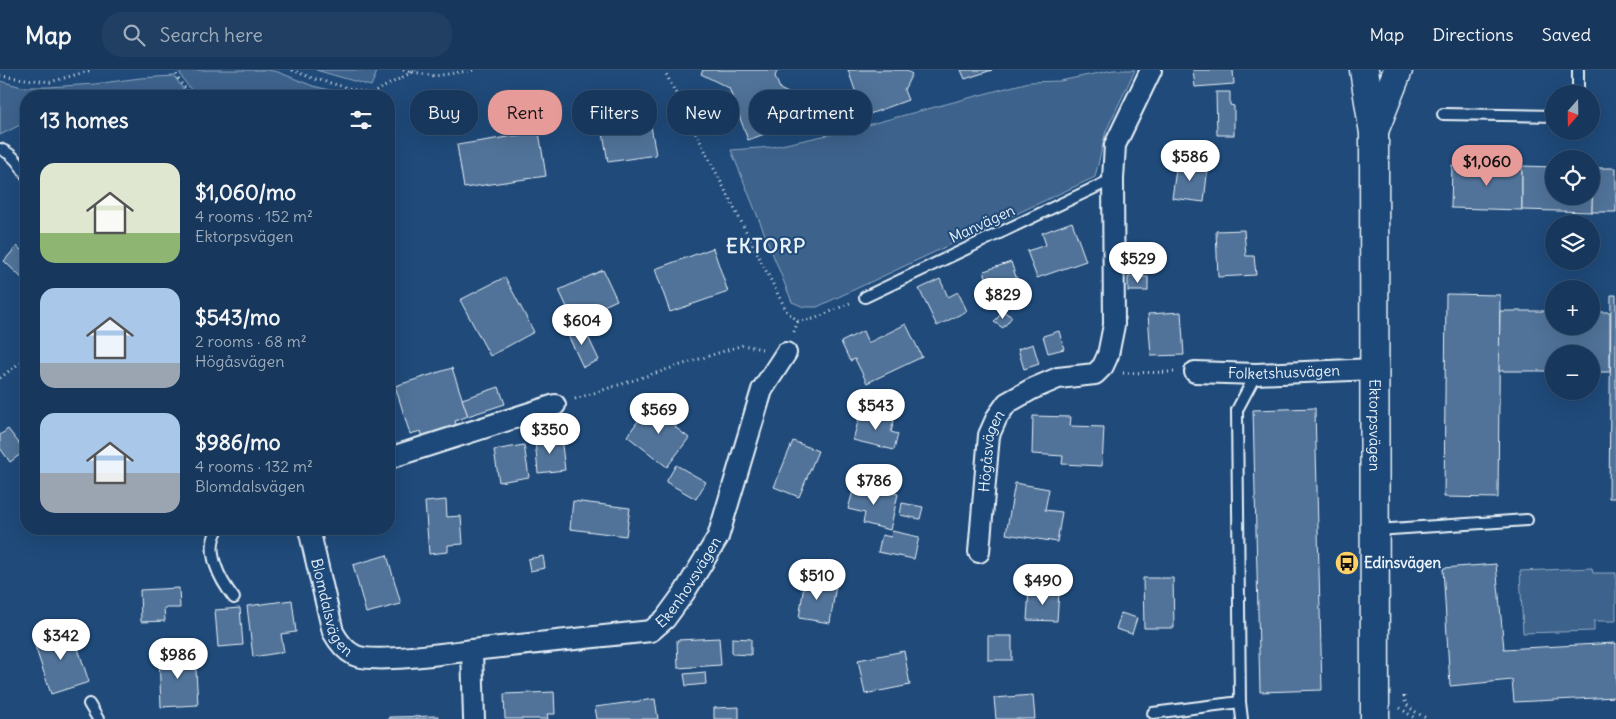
<!DOCTYPE html>
<meta charset="utf-8">
<style>
body{margin:0;font-family:Delius,sans-serif;background:#203f62;color:#f1f3f6;height:100vh;display:flex;flex-direction:column;font-size:19px;white-space:nowrap}
*{box-sizing:border-box;margin:0}
p{font-size:16px;color:#9eacbb}
.icon{flex:none;width:28px;height:28px;fill:none;stroke:currentColor;stroke-width:2;stroke-linecap:round;stroke-linejoin:round}
.map{position:relative;flex:1;overflow:hidden}
.panel{position:absolute;left:20px;top:20px;width:375px;height:445px;display:flex;flex-direction:column;background:#17385c;border-radius:20px;box-shadow:0 5px 20px #0002,0 0 0 1px #365272}
.panel>*{flex:none}
.guide{position:absolute;left:410px;top:20px;width:475px;height:45px;display:flex;gap:10px}
.needle{width:32px;rotate:200deg}
.buttons{position:absolute;left:1545px;top:15px;display:grid;gap:10px}
.buttons a{display:grid;place-items:center;width:55px;height:55px;border-radius:50%;background:#17385c;box-shadow:0 5px 20px #0002,0 0 0 1px #365272;font-size:25px}
.price{position:absolute;translate:-50% -42px;padding:0 11px;border-radius:18px;background:#fff;color:#222;font-size:16px;line-height:32px;filter:drop-shadow(0 1px 2px #0008)}
.price::after{content:'';position:absolute;left:50%;top:30px;width:15px;height:11px;margin-left:-8px;background:inherit;clip-path:polygon(0 0,100% 0,50% 100%)}
.price.on{background:#e69b98;color:#111}
ul{padding:0;list-style:none}
li{display:flex;align-items:center;gap:15px;height:125px;padding:0 20px}
li span{display:grid;place-items:center;flex:none;width:140px;height:100px;border-radius:15px;color:#555}
li>.icon{margin-inline-start:auto}
span .icon{width:60px;height:60px;fill:#fffc;stroke-width:1}
li b{font-size:21px}
h2{display:flex;justify-content:space-between;align-items:center;height:60px;padding:0 20px;font-size:21px}
.chip{padding:0 18px;border-radius:20px;background:#17385c;box-shadow:0 5px 20px #0002,0 0 0 1px #365272;font-size:18px;line-height:45px}
.chip.on{background:#e69b98;color:#111}
header{display:flex;align-items:center;gap:30px;box-sizing:border-box;height:70px;padding:0 25px;background:#17385c;border-bottom:1px solid #365272}
header strong{font-size:24px}
nav{display:flex;gap:28px;margin-inline-start:auto;font-size:18px}
.search{width:350px;height:45px;background:#203f62;display:flex;align-items:center;gap:12px;box-sizing:border-box;padding:0 18px;border-radius:20px;color:#9eacbb;font-size:19px}
.map>svg:first-child{display:block}
</style>
<header>
<strong>Map</strong>
<div class="search"><svg class="icon" aria-label="search" viewBox="0 0 24 24"><circle cx="10" cy="10" r="6"/><path d="M15 15l6 6"/></svg>Search here</div>
<nav><a>Map</a><a>Directions</a><a>Saved</a></nav>
</header>
<div class="map">
<svg width="1616" height="649" viewBox="0 0 1616 649">
<rect width="100%" height="100%" fill="#1f4a7a"/>
<filter id="ink" filterUnits="userSpaceOnUse"><feTurbulence type="fractalNoise" baseFrequency=".02" numOctaves="2"/><feDisplacementMap in="SourceGraphic" scale="10" xChannelSelector="R" yChannelSelector="G"/><feConvolveMatrix kernelMatrix="1 2 1 2 8 2 1 2 1" color-interpolation-filters="sRGB"/></filter>
<g filter="url(#ink)">
<g fill="#3c628c" stroke="#92aac2">
<polygon points="179,0 268,0 278,2 313,16 354,26 26,26 26,52 0,65 0,11 22,17 48,17 95,14 140,8 174,6 188,26 192,21 182,8"/>
<polygon points="316,0 374,0 377,2 371,16"/>
<polygon points="1113,0 1135,0 1106,61 1095,107 817,237 804,237 792,232 731,80 772,77 837,63 1029,12 1060,11"/>
<polygon points="1592,498 1593,503 1616,503 1616,551 1594,551 1594,561 1523,563 1520,501"/>
</g>
<g fill="#517399" stroke="#e8f1f8">
<polygon points="703,0 778,0 775,6 780,19 796,27 788,44 792,54 748,70 729,18 701,4"/>
<polygon points="848,0 905,0 912,4 904,20 908,30 864,46"/>
<polygon points="961,0 992,0 965,9"/>
<polygon points="1193,0 1233,0 1234,14 1195,17"/>
<polygon points="1216,22 1230,22 1230,35 1234,36 1234,65 1217,65"/>
<polygon points="650,50 656,85 608,92 602,57"/>
<polygon points="539,62 546,106 464,118 457,75"/>
<polygon points="1177,92 1208,96 1204,132 1172,128"/>
<polygon points="1452,95 1522,96 1522,140 1451,138"/>
<polygon points="1522,96 1554,97 1554,126 1591,126 1591,98 1593,98 1592,142 1522,140"/>
<polygon points="1593,98 1616,98 1616,142 1592,142"/>
<polygon points="1072,152 1086,191 1037,208 1027,181 1046,175 1042,163"/>
<polygon points="1244,160 1246,186 1254,186 1256,205 1218,207 1216,161"/>
<polygon points="17,176 26,185 26,212 4,191"/>
<polygon points="713,178 728,222 670,242 655,199"/>
<polygon points="1011,192 1019,216 992,225 984,201"/>
<polygon points="603,200 617,230 573,250 559,220"/>
<polygon points="505,207 534,262 490,286 460,230"/>
<rect x="1128" y="207" width="20" height="14"/>
<polygon points="940,209 948,227 958,222 967,241 937,256 919,219"/>
<polygon points="1446,224 1500,225 1498,428 1444,427"/>
<polygon points="1611,225 1616,225 1616,428 1609,428"/>
<polygon points="1003,241 1012,247 1003,258 994,252"/>
<polygon points="1500,241 1554,241 1554,256 1591,256 1591,242 1610,242 1610,302 1591,302 1591,284 1554,284 1554,301 1499,301"/>
<polygon points="1181,242 1184,285 1151,286 1148,244"/>
<polygon points="582,254 599,290 583,297 566,261"/>
<polygon points="906,254 922,287 867,313 855,289 850,291 841,272 863,261 868,273"/>
<polygon points="1059,261 1064,279 1048,283 1043,266"/>
<polygon points="1033,274 1039,294 1024,299 1018,279"/>
<polygon points="452,298 468,346 455,351 458,360 424,371 421,361 410,364 395,316"/>
<polygon points="499,317 505,334 468,346 462,329"/>
<polygon points="660,336 680,351 675,357 689,368 667,397 627,366 647,339 654,344"/>
<polygon points="1315,338 1322,620 1260,622 1253,340"/>
<polygon points="861,341 894,350 891,362 898,364 894,380 853,370"/>
<polygon points="1033,346 1071,347 1070,356 1104,357 1102,396 1062,394 1063,386 1032,384"/>
<polygon points="8,359 25,381 10,392 0,378 0,365"/>
<polygon points="561,367 565,400 538,403 535,370"/>
<polygon points="793,371 818,381 799,427 774,417"/>
<polygon points="524,375 529,407 499,412 494,380"/>
<polygon points="676,395 706,412 696,429 666,412"/>
<polygon points="1015,413 1049,419 1045,440 1062,442 1057,472 1006,464"/>
<polygon points="855,414 898,424 890,460 863,453 865,443 848,439"/>
<polygon points="446,430 447,447 461,446 463,474 448,475 448,482 429,484 425,432"/>
<polygon points="573,431 630,438 626,466 570,459"/>
<polygon points="902,433 923,437 920,449 900,445"/>
<polygon points="892,461 919,467 914,489 878,482 882,465 891,467"/>
<polygon points="387,485 401,534 366,543 353,495"/>
<polygon points="543,486 545,498 530,501 528,489"/>
<polygon points="1496,494 1504,579 1616,573 1616,627 1514,632 1512,610 1450,616 1443,498"/>
<polygon points="1143,508 1173,508 1174,558 1144,558"/>
<polygon points="805,509 836,515 830,553 799,548"/>
<polygon points="179,518 180,538 164,538 165,551 141,552 140,520"/>
<polygon points="1029,520 1059,522 1057,551 1027,550"/>
<polygon points="292,530 296,562 281,564 284,582 253,587 247,536"/>
<polygon points="240,538 243,575 218,577 215,540"/>
<polygon points="1121,543 1137,548 1132,564 1116,559"/>
<polygon points="71,557 89,612 51,624 33,570"/>
<rect x="988" y="566" width="24" height="24"/>
<polygon points="719,568 721,595 678,598 677,570"/>
<polygon points="732,568 751,569 751,585 732,584"/>
<polygon points="904,581 910,615 865,624 858,590"/>
<polygon points="195,583 198,635 161,637 159,585"/>
<polygon points="705,602 706,614 686,616 684,604"/>
<polygon points="554,622 555,644 547,644 548,649 505,649 504,624"/>
<polygon points="1033,625 1035,649 996,649 994,628"/>
<polygon points="655,629 658,649 597,649 595,637"/>
<polygon points="739,637 739,649 714,649 714,638"/>
<polygon points="438,646 438,649 389,649 389,647"/>
</g>
<g fill="none" stroke-linecap="round" stroke-linejoin="round">
<g stroke="#e8f1f8" stroke-width="14">
<g id="lane">
<polyline points="1578,24 1578,0"/>
<polyline points="1443,44 1554,46"/>
<path d="M0,79c13,5 19,14 26,26"/>
<polyline points="865,227 1113,109"/>
<path d="M218,459c-14,22 2,51 16,69"/>
<polyline points="1376,460 1527,450"/>
<polyline points="89,634 98,649"/>
<polyline points="1153,643 1240,632"/>
<polyline points="1242,649 1240,632 1237,340 1256,304"/>
</g>
</g>
<g stroke="#e8f1f8" stroke-width="24">
<g id="street">
<path id="s1" d="M1195,302l61,2 118,-5"/>
<polyline points="389,388 555,335"/>
<path id="s2" d="M309,459l24,103c5,9 11,18 21,23 17,9 95,-2 118,-5"/>
<path id="s3" d="M979,482l10,-117 8,-18 10,-14 25,-14 26,-11 37,-4 8,-8 5,-11 6,-30 -1,-146 2,-34 36,-75"/>
<path id="s4" d="M474,649l-2,-69 179,-19 14,-12 19,-26 34,-56 44,-147 24,-37"/>
</g>
</g>
<g stroke="#e8f1f8" stroke-width="31">
<g id="secondary">
<path id="s5" d="M1364,0l10,63 1,586"/>
<polyline points="1374,61 1398,0"/>
</g>
</g>
<g stroke="#e8f1f8" stroke-width="3" stroke-dasharray="1 4" stroke-linecap="butt">
<polyline points="174,0 180,12 190,24"/>
<polyline points="292,0 312,8 370,24"/>
<polyline points="403,0 435,6 474,0"/>
<polyline points="664,0 787,242 798,251 814,249 850,233"/>
<polyline points="0,6 50,12 92,0"/>
<polyline points="367,26 416,0"/>
<polyline points="794,262 798,251"/>
<polyline points="1123,303 1174,302"/>
<polyline points="0,308 26,288"/>
<polyline points="575,329 743,275 762,279"/>
<path d="M1404,626c0,12 15,17 23,23"/>
<polyline points="1400,638 1416,649"/>
</g>
<use href="#lane" stroke="#1f4a7a" stroke-width="10"/>
<use href="#street" stroke="#1f4a7a" stroke-width="20"/>
<use href="#secondary" stroke="#1f4a7a" stroke-width="28"/>
</g>
</g>
<defs>
<g id="bus-disc" transform="scale(1.25)"><circle r="9.5" fill="#ffd166" stroke="#1f4a7a"/><path d="M-5-6H5V4H4V6H2V4H-2V6H-4V4H-5ZM-3.5-4V0h7V-4ZM-3.5 1.2v1.5H-2V1.2ZM2 1.2v1.5H3.5V1.2Z" fill="#111"/></g>
</defs>
<g fill-rule="evenodd">
<use href="#bus-disc" x="1347" y="493"/>
</g>
<g text-anchor="middle" stroke-width="4" stroke-linejoin="round" paint-order="stroke">
<g font-size="15" fill="#e8f1f8" stroke="#1f4a7a">
<text transform="translate(982 154) rotate(-25)" y="5">Manvägen</text>
<text dy="5" stroke="none"><textPath href="#s1" startOffset="89">Folketshusvägen</textPath></text>
<text dy="5" stroke="none"><textPath href="#s5" startOffset="356">Ektorpsvägen</textPath></text>
<text dy="5" stroke="none"><textPath href="#s3" startOffset="102">Högåsvägen</textPath></text>
<text dy="5" stroke="none"><textPath href="#s4" startOffset="311">Ekenhovsvägen</textPath></text>
<text dy="5" stroke="none"><textPath href="#s2" startOffset="82">Blomdalsvägen</textPath></text>
</g>
<g font-size="15" font-weight="bold" fill="#e8f1f8" stroke="#1f4a7a" text-anchor="start">
<text x="1364" y="498">Edinsvägen</text>
</g>
<g font-size="20" font-weight="bold" letter-spacing="1" fill="#e8f1f8" stroke="#1f4a7a">
<text x="766" y="183">EKTORP</text>
</g>
</g>
</svg>
<div class="buttons">
<a><svg class="needle" viewBox="-14 -14 28 28"><path d="M0-13l5 13h-10z" fill="#e53935"/><path d="M0 13l5-13h-10z" fill="#9eacbb"/></svg></a>
<a><svg class="icon" aria-label="locate" viewBox="0 0 24 24"><circle cx="12" cy="12" r="6"/><path d="M12 2v4M12 18v4M2 12h4M18 12h4"/></svg></a>
<a><svg class="icon" aria-label="layers" viewBox="0 0 24 24"><path d="M12 4l9 5-9 5-9-5zM3 14l9 5 9-5"/></svg></a>
<a>+</a>
<a>−</a>
</div>
<b class="price" style="left:1190px;top:112px">$586</b>
<b class="price on" style="left:1487px;top:117px">$1,060</b>
<b class="price" style="left:1138px;top:214px">$529</b>
<b class="price" style="left:1003px;top:250px">$829</b>
<b class="price" style="left:582px;top:276px">$604</b>
<b class="price" style="left:876px;top:361px">$543</b>
<b class="price" style="left:659px;top:365px">$569</b>
<b class="price" style="left:550px;top:385px">$350</b>
<b class="price" style="left:874px;top:436px">$786</b>
<b class="price" style="left:817px;top:531px">$510</b>
<b class="price" style="left:1043px;top:536px">$490</b>
<b class="price" style="left:61px;top:591px">$342</b>
<b class="price" style="left:178px;top:610px">$986</b>
<div class="guide">
<a class="chip">Buy</a>
<a class="chip on">Rent</a>
<a class="chip">Filters</a>
<a class="chip">New</a>
<a class="chip">Apartment</a>
</div>
<section class="panel">
<h2>13 homes<svg class="icon" aria-label="filters" viewBox="0 0 24 24"><path d="M4 7h16M4 17h16"/><circle cx="9" cy="7" r="2"/><circle cx="15" cy="17" r="2"/></svg></h2>
<ul>
<li><span style="background:linear-gradient(#dfe7d0 70%,#8fb573 0)"><svg class="icon" aria-label="home" viewBox="0 0 24 24"><path d="M3 11l9-7 9 7M6 9v11h12V9"/></svg></span><div><b>$1,060/mo</b><p>4 rooms · 152 m²</p><p>Ektorpsvägen</p></div></li>
<li><span style="background:linear-gradient(#a9c7e8 75%,#9aa5b1 0)"><svg class="icon" aria-label="home" viewBox="0 0 24 24"><path d="M3 11l9-7 9 7M6 9v11h12V9"/></svg></span><div><b>$543/mo</b><p>2 rooms · 68 m²</p><p>Högåsvägen</p></div></li>
<li><span style="background:linear-gradient(#a9c7e8 60%,#9aa5b1 0)"><svg class="icon" aria-label="home" viewBox="0 0 24 24"><path d="M3 11l9-7 9 7M6 9v11h12V9"/></svg></span><div><b>$986/mo</b><p>4 rooms · 132 m²</p><p>Blomdalsvägen</p></div></li>
</ul>
</section>
</div>
